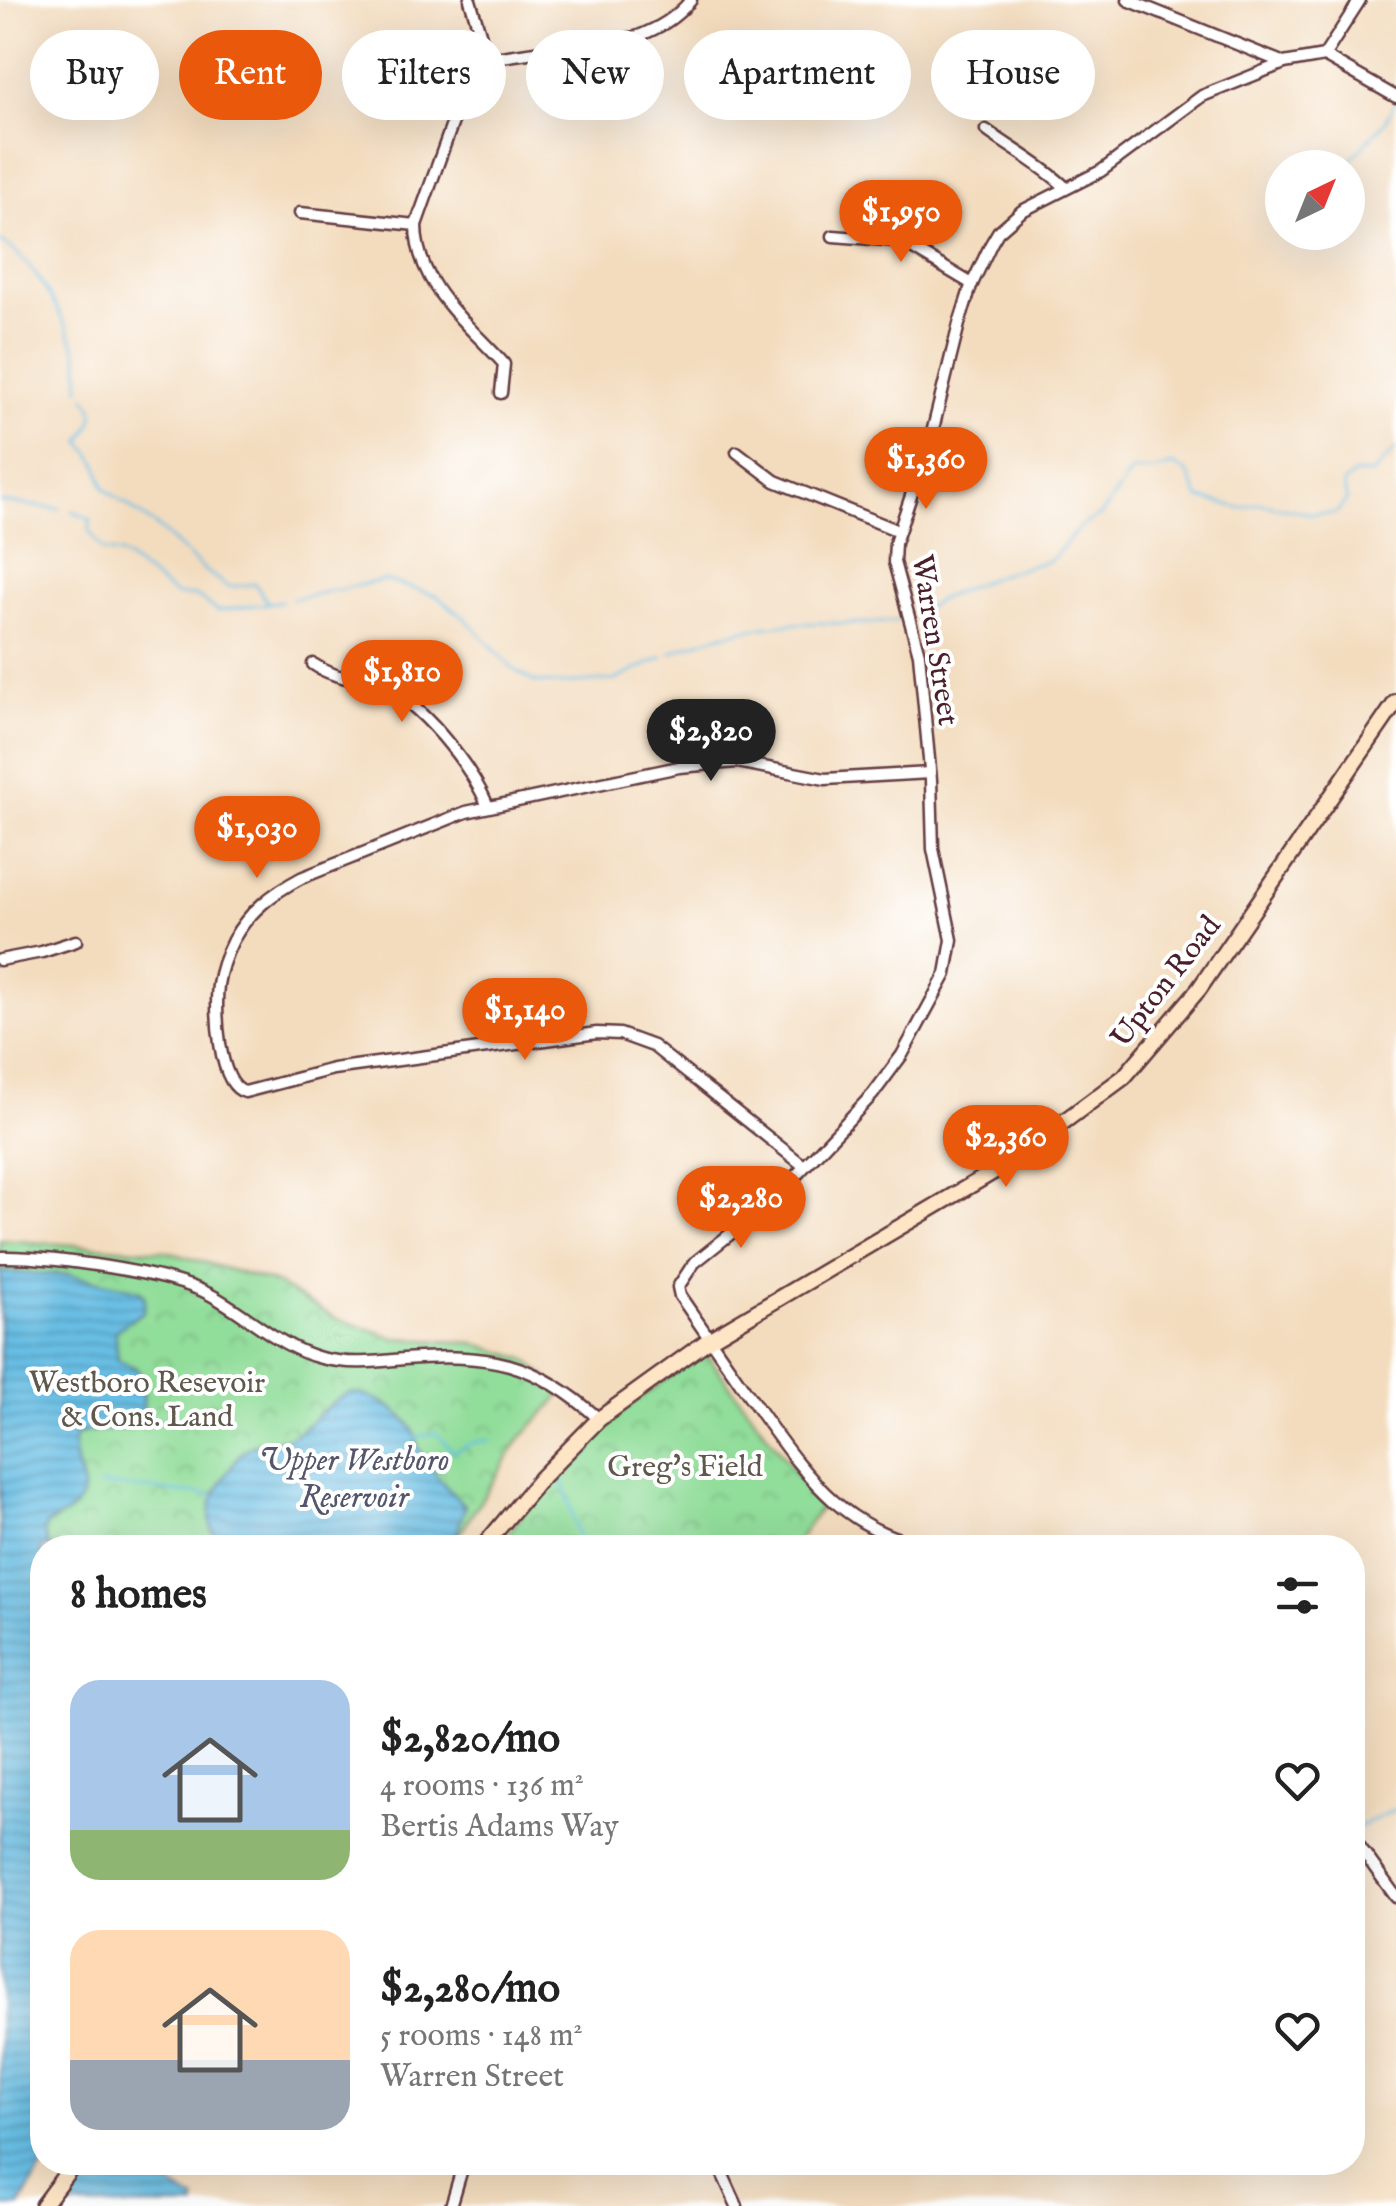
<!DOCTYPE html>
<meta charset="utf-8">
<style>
body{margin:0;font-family:"IM FELL English",serif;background:#f6f6f6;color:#222;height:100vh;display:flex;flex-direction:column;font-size:38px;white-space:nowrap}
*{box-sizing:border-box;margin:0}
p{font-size:32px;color:#767676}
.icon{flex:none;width:55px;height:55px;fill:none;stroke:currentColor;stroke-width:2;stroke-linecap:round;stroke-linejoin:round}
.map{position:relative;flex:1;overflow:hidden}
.side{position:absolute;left:30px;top:1535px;width:1335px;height:640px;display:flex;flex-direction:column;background:#fff;border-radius:40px;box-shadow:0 10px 40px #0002}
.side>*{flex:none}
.banner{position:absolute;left:30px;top:30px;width:1338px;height:90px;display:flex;gap:20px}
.needle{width:65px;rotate:43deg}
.buttons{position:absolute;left:1265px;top:150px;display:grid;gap:20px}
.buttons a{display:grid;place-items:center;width:100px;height:100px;border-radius:50%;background:#fff;box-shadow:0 10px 40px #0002;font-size:50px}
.price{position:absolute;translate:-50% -85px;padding:0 22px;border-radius:35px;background:#ea580c;color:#fff;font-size:32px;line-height:65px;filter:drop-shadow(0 2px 5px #0008)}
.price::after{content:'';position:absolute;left:50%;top:60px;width:30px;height:22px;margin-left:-15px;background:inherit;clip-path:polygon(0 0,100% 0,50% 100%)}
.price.current{background:#222;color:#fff}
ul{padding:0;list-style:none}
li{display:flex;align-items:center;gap:30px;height:250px;padding:0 40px}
li span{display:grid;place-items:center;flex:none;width:280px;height:200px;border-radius:30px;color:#555}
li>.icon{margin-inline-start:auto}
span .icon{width:120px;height:120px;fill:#fffc;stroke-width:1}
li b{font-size:42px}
h2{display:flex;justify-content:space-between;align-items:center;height:120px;padding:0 40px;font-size:42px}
.chip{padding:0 35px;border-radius:45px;background:#fff;box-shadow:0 10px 40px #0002;font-size:35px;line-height:90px}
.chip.current{background:#ea580c;color:#fff}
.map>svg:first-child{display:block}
</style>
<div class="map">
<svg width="1396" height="2206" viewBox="0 0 1396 2206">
<defs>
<pattern id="park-crowns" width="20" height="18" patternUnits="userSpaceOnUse" patternTransform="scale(2.5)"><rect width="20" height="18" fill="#91dd9a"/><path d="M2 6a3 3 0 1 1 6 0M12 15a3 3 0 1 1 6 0" fill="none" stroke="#7fbd85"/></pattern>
<pattern id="water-rules" width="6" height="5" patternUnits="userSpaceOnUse" patternTransform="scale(2.5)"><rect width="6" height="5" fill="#67bee4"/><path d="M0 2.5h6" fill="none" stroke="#579ab9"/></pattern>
</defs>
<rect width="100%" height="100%" fill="#fff"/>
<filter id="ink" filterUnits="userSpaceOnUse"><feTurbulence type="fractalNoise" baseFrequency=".01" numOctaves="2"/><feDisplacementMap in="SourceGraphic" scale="20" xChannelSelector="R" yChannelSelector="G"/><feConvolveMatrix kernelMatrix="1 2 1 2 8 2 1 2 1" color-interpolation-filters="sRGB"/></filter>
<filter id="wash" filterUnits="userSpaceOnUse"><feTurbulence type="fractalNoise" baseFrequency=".0048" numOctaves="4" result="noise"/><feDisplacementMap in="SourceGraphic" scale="40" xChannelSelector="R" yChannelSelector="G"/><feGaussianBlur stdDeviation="2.25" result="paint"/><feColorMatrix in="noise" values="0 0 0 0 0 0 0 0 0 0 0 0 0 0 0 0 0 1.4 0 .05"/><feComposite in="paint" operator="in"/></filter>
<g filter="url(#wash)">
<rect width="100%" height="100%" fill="#f3dcbe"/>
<g fill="url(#park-crowns)" stroke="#6e7e62" stroke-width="2.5">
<polygon points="0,1240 165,1251 275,1283 335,1318 395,1338 473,1343 525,1359 564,1392 520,1439 451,1547 42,1548 1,2206"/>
<polygon points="704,1351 821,1506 793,1547 496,1548 567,1459 621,1412"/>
</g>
<g fill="url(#water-rules)" stroke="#586e88" stroke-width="2.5">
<path d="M0,1272l71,3 67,15 7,8 -1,13 -29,20 3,29 18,8 8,11 -1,30 -14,19 -43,4 -11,4c-8,46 38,58 -29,89l-2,7 6,15 -8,1v614l3,1 -25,43h-20z"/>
<path d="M352,1393c22,2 48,16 60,35 4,7 4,15 8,22 11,22 28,39 45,56l-12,41h-235c-15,-35 -8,-48 12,-78 6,-10 10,-17 21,-23 14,-7 31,-3 45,-12 18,-12 35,-36 56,-41z"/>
<polygon points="99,2163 187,2163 172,2169 168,2184 196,2201 196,2206 64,2206"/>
</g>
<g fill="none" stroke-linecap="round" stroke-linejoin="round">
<g stroke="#67bee4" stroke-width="2.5">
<polyline points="1343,168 1384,123 1395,103"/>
<path d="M0,242c29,10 66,79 76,108 5,11 3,27 4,39"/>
<path d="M85,396c15,17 7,29 -4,45l16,22 7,25 56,41 43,40 25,18 27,-3 13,19"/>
<polyline points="0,502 60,509"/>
<polyline points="72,511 91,520 89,530 103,551 121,554 176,595 196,596 218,611 282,601"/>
<polyline points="292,599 385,580 437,596 467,620 513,669 534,682 563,684 615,680 663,657"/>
<polyline points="917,613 942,598 999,575 1051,560 1081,526 1101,515 1132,471 1156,470 1172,465 1187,472 1199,498 1242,508 1258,503 1313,514 1336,513 1347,500 1343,483 1355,473 1372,474 1396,449"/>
<path d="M671,653c43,-20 98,-30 145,-30 32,0 54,2 86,-3"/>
<polyline points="414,1438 436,1433 454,1452 471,1443 491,1440"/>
<polyline points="562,1478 582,1548"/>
<polyline points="100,1485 213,1495"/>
<polyline points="1358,1827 1396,1809"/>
</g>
</g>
</g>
<g filter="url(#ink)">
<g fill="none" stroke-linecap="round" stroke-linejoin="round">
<g stroke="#633b41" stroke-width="15">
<g id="minor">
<polyline points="470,0 488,59"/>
<polyline points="1128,0 1284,63"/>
<polyline points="1324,56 1396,97"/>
<path d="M986,130c26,19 56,35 79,57"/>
<polyline points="300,213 416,225"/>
<polyline points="833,236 900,241 972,284"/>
<path d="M501,393l3,-29c-37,-41 -88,-79 -88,-139l48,-134 24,-32 148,-22c23,-9 39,-18 55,-37"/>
<polyline points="737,452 775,481 899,531"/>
<path d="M313,664c22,15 41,14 66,22 42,14 92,81 109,120"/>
<polyline points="0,960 42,952 76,941"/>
<path d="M804,1166l-151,-120 -33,-12 -23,-1 -264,36 -88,23c-27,-6 -30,-83 -27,-107 2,-15 8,-31 15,-45 16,-29 40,-47 68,-62l165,-66 213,-45 58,-5 88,17 105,-6"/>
<path d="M0,1257c49,-1 167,15 209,37 37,19 71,54 112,64 28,7 54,4 83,1 85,-6 131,2 195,60"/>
<path d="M935,1548c-86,-14 -124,-65 -172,-132 -28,-40 -55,-80 -83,-120l-2,-9 16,-24 79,-63 100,-106 29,-39 44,-81 6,-34 -19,-91 -2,-69 -12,-126 -25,-92 1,-19 36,-106 28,-113 12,-38 20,-42 7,-12 24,-21 79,-40 101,-75 82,-33 40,-7 36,-56"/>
<polyline points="1352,1836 1396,1897"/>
<polyline points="717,2162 737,2206"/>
<polyline points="451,2206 464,2162"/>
</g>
</g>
<g stroke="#633b41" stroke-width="19">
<g id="secondary">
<polyline points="482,1548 540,1479 599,1419 710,1339 1005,1165 1124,1077 1199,989 1396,702"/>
<polyline points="42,2206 75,2162"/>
</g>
</g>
<use href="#minor" stroke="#fff" stroke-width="10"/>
<use href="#secondary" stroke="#fde5c5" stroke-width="14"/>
</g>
</g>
<g text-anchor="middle" stroke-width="8" stroke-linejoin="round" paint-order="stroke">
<g font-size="30" fill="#4a1f2b" stroke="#fff">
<text transform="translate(936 640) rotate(81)" y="10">Warren Street</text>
<text transform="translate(1165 981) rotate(-52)" y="10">Upton Road</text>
</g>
<g font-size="30" fill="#5f584c" stroke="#fff">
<text x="147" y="1392">Westboro Resevoir<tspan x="147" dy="34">&amp; Cons. Land</tspan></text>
<text x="685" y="1476">Greg's Field</text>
</g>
<g font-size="32" font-style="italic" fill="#54576c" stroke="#fff">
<text x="354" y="1470">Upper Westboro<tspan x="354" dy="37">Reservoir</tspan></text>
</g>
</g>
</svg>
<div class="buttons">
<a><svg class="needle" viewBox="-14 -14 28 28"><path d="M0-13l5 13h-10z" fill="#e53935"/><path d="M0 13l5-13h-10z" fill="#767676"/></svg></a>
</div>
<b class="price" style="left:901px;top:265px">$1,950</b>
<b class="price" style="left:926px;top:512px">$1,360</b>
<b class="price" style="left:402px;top:725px">$1,810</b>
<b class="price current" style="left:711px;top:784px">$2,820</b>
<b class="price" style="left:257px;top:881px">$1,030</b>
<b class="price" style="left:525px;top:1063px">$1,140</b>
<b class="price" style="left:1006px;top:1190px">$2,360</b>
<b class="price" style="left:741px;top:1251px">$2,280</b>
<div class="banner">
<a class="chip">Buy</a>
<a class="chip current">Rent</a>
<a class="chip">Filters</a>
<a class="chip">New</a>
<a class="chip">Apartment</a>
<a class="chip">House</a>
</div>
<section class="side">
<h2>8 homes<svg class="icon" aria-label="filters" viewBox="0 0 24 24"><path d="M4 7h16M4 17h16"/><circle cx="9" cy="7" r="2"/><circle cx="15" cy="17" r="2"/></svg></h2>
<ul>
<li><span style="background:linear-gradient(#a9c7e8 75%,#8fb573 0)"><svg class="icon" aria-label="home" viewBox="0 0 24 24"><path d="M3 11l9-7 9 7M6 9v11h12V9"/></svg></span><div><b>$2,820/mo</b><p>4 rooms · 136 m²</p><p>Bertis Adams Way</p></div><svg class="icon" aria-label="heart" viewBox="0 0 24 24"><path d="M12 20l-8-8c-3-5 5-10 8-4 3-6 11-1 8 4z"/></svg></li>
<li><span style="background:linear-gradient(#ffd9b3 65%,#9aa5b1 0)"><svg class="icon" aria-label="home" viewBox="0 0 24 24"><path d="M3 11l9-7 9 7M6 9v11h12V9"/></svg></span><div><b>$2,280/mo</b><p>5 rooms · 148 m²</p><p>Warren Street</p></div><svg class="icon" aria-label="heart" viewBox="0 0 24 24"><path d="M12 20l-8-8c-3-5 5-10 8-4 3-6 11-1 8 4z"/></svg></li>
</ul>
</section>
</div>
